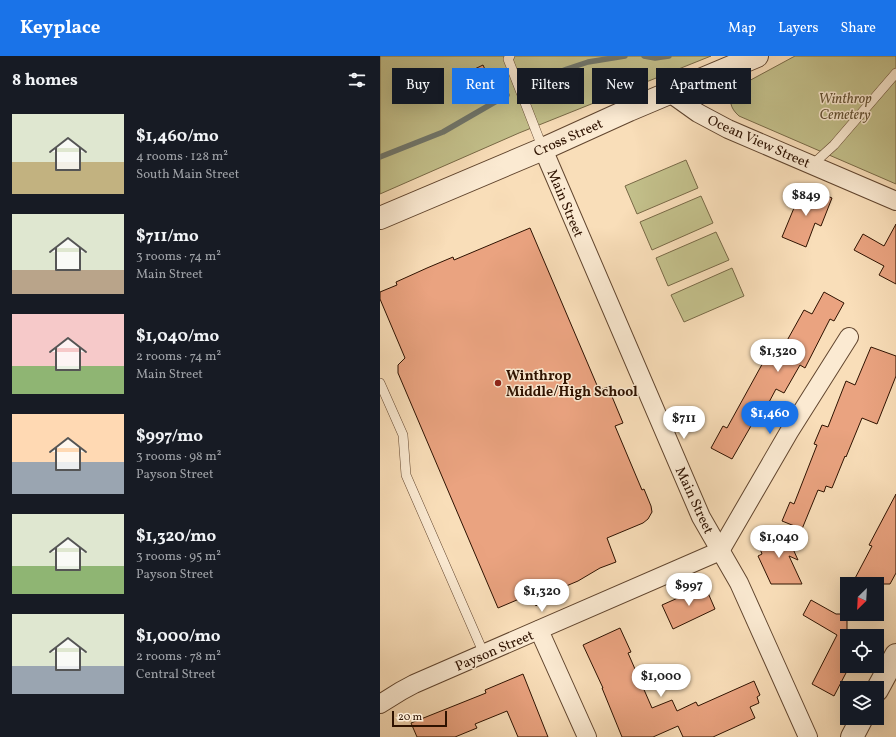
<!DOCTYPE html>
<meta charset="utf-8">
<style>
body{margin:0;font-family:Vollkorn,serif;background:#242831;color:#f1f3f6;height:100vh;display:flex;flex-direction:column;font-size:15px;white-space:nowrap}
*{box-sizing:border-box;margin:0}
p{font-size:13px;color:#9ea1a6}
.icon{flex:none;width:22px;height:22px;fill:none;stroke:currentColor;stroke-width:2;stroke-linecap:round;stroke-linejoin:round}
.map{position:relative;flex:1;overflow:hidden}
.details{display:flex;flex-direction:column;background:#171b24;width:380px}
.details>*{flex:none}
.top-card{position:absolute;left:12px;top:12px;width:380px;height:36px;display:flex;gap:8px}
.needle{width:26px;rotate:204deg}
.buttons{position:absolute;left:460px;top:521px;display:grid;gap:8px}
.buttons a{display:grid;place-items:center;width:44px;height:44px;border-radius:0px;background:#171b24;box-shadow:0 4px 16px #0002;font-size:20px}
.scale{position:absolute;left:12px;bottom:10px;width:55px;box-sizing:border-box;padding-left:4px;border:2px solid #2e1200;border-top:0;font-size:11px;line-height:14px;white-space:nowrap;color:#2e1200;-webkit-text-stroke:3px #fbead2;paint-order:stroke}
.price{position:absolute;translate:-50% -34px;padding:0 9px;border-radius:14px;background:#fff;color:#222;font-size:13px;line-height:26px;filter:drop-shadow(0 1px 2px #0008)}
.price::after{content:'';position:absolute;left:50%;top:24px;width:12px;height:9px;margin-left:-6px;background:inherit;clip-path:polygon(0 0,100% 0,50% 100%)}
.price.current{background:#1a73e8;color:#fff}
ul{padding:0;list-style:none}
li{display:flex;align-items:center;gap:12px;height:100px;padding:0 12px}
li span{display:grid;place-items:center;flex:none;width:112px;height:80px;border-radius:0px;color:#555}
li>.icon{margin-inline-start:auto}
span .icon{width:48px;height:48px;fill:#fffc;stroke-width:1}
li b{font-size:17px}
h2{display:flex;justify-content:space-between;align-items:center;height:48px;padding:0 12px;font-size:17px}
.chip{padding:0 14px;border-radius:0px;background:#171b24;box-shadow:0 4px 16px #0002;font-size:14px;line-height:36px}
.chip.current{background:#1a73e8;color:#fff}
header{display:flex;align-items:center;gap:24px;box-sizing:border-box;height:56px;padding:0 20px;background:#1a73e8;color:#fff}
header strong{font-size:19px}
nav{display:flex;gap:22px;margin-inline-start:auto;font-size:14px}
main{display:flex;flex:1;min-height:0}
.map>svg:first-child{display:block}
</style>
<header>
<strong>Keyplace</strong>
<nav><a>Map</a><a>Layers</a><a>Share</a></nav>
</header>
<main>
<section class="details">
<h2>8 homes<svg class="icon" aria-label="filters" viewBox="0 0 24 24"><path d="M4 7h16M4 17h16"/><circle cx="9" cy="7" r="2"/><circle cx="15" cy="17" r="2"/></svg></h2>
<ul>
<li><span style="background:linear-gradient(#dfe7d0 60%,#c2b280 0)"><svg class="icon" aria-label="home" viewBox="0 0 24 24"><path d="M3 11l9-7 9 7M6 9v11h12V9"/></svg></span><div><b>$1,460/mo</b><p>4 rooms · 128 m²</p><p>South Main Street</p></div></li>
<li><span style="background:linear-gradient(#dfe7d0 70%,#b9a48a 0)"><svg class="icon" aria-label="home" viewBox="0 0 24 24"><path d="M3 11l9-7 9 7M6 9v11h12V9"/></svg></span><div><b>$711/mo</b><p>3 rooms · 74 m²</p><p>Main Street</p></div></li>
<li><span style="background:linear-gradient(#f6c9c9 65%,#8fb573 0)"><svg class="icon" aria-label="home" viewBox="0 0 24 24"><path d="M3 11l9-7 9 7M6 9v11h12V9"/></svg></span><div><b>$1,040/mo</b><p>2 rooms · 74 m²</p><p>Main Street</p></div></li>
<li><span style="background:linear-gradient(#ffd9b3 60%,#9aa5b1 0)"><svg class="icon" aria-label="home" viewBox="0 0 24 24"><path d="M3 11l9-7 9 7M6 9v11h12V9"/></svg></span><div><b>$997/mo</b><p>3 rooms · 98 m²</p><p>Payson Street</p></div></li>
<li><span style="background:linear-gradient(#dfe7d0 65%,#8fb573 0)"><svg class="icon" aria-label="home" viewBox="0 0 24 24"><path d="M3 11l9-7 9 7M6 9v11h12V9"/></svg></span><div><b>$1,320/mo</b><p>3 rooms · 95 m²</p><p>Payson Street</p></div></li>
<li><span style="background:linear-gradient(#dfe7d0 65%,#9aa5b1 0)"><svg class="icon" aria-label="home" viewBox="0 0 24 24"><path d="M3 11l9-7 9 7M6 9v11h12V9"/></svg></span><div><b>$1,000/mo</b><p>2 rooms · 78 m²</p><p>Central Street</p></div></li>
</ul>
</section>
<div class="map">
<svg width="516" height="681" viewBox="0 0 516 681">
<rect width="100%" height="100%" fill="#f9deb9"/>
<filter id="stains"><feTurbulence type="fractalNoise" baseFrequency=".005" numOctaves="4"/><feColorMatrix values="0 0 0 0 .2 0 0 0 0 .09 0 0 0 0 .02 0 0 0 .5 -.17"/></filter>
<radialGradient id="worn" r=".72"><stop offset=".6" stop-color="#630" stop-opacity="0"/><stop offset="1" stop-color="#630" stop-opacity=".3"/></radialGradient>
<g fill="#c3c08b" stroke="#786946">
<polygon points="0,0 331,0 139,77 0,138"/>
<path d="M415,0h101v128l-157,-68c-9,-8 -11,-16 -5,-27z"/>
<polygon points="306,104 318,132 257,158 245,130"/>
<polygon points="321,140 333,167 272,194 260,166"/>
<polygon points="336,176 349,204 288,230 276,202"/>
<polygon points="352,212 364,240 304,266 291,239"/>
</g>
<g fill="none" stroke-linecap="round" stroke-linejoin="round">
<g stroke="#71776c" stroke-width="5.5">
<polyline points="264,0 275,2 289,0"/>
<polyline points="155,25 187,13 208,6 245,0"/>
<polyline points="0,101 63,76 127,39"/>
</g>
</g>
<g fill="#eaa380" stroke="#2e1200">
<polygon points="103,9 108,20 114,17 121,32 96,44 84,18"/>
<polygon points="421,135 433,140 436,135 452,142 441,170 435,167 426,191 402,181"/>
<polygon points="516,168 516,228 499,219 504,210 474,194 483,178 504,190"/>
<polygon points="150,172 219,334 228,331 243,367 235,370 262,434 264,433 271,450 272,456 268,463 263,467 227,482 236,506 220,512 198,525 172,536 165,541 156,550 151,538 118,552 18,317 18,309 25,302 0,243 0,236 17,229 16,226 47,212 73,201 74,204"/>
<polygon points="444,236 464,247 454,265 450,263 425,312 420,309 404,337 396,333 379,365 375,363 352,403 331,392 343,370 347,372 385,303 394,308 424,254 432,258"/>
<polygon points="491,291 516,300 516,320 497,368 482,362 466,401 465,400 452,432 446,430 444,436 438,434 422,473 402,465 410,446 414,448 437,389 434,388 442,369 448,371 466,325 475,329"/>
<polygon points="516,438 516,517 510,528 472,528 492,490 489,489"/>
<polygon points="404,473 418,504 409,500 422,528 391,528 378,500 382,498 377,485"/>
<polygon points="325,530 335,553 293,573 282,549"/>
<polygon points="431,544 456,558 467,558 467,615 454,640 432,628 457,579 423,559"/>
<polygon points="240,572 251,596 248,597 272,652 292,644 297,655 316,646 318,650 374,625 380,639 377,641 379,647 370,651 375,662 333,681 303,681 298,670 273,681 242,681 222,632 223,632 203,589"/>
<polygon points="143,618 168,681 138,681 127,655 95,668 97,672 75,681 37,681 31,667 106,637 105,634"/>
</g>
<g fill="none" stroke-linecap="round" stroke-linejoin="round">
<g stroke="#61452e" stroke-width="10">
<g id="service">
<polyline points="130,0 128,3 163,93"/>
<polyline points="432,109 454,89 516,17"/>
<polyline points="0,327 23,379 26,419 104,598"/>
</g>
</g>
<g stroke="#61452e" stroke-width="20">
<g id="minor">
<polyline points="290,37 318,57 348,73 516,145"/>
<polyline points="163,93 321,461 359,527 428,681"/>
<polyline points="159,574 207,681"/>
<polyline points="0,648 21,635 34,628 340,495 409,376 469,281"/>
</g>
</g>
<g stroke="#61452e" stroke-width="24">
<g id="tertiary">
<polyline points="0,162 163,93 249,54 377,0"/>
<polyline points="497,634 516,599"/>
<polyline points="472,681 482,662"/>
</g>
</g>
<use href="#service" stroke="#fbead2" stroke-width="9"/>
<use href="#minor" stroke="#fbead2" stroke-width="18"/>
<use href="#tertiary" stroke="#fbead2" stroke-width="22"/>
</g>
<circle fill="#8f2418" stroke="#fbead2" stroke-width="1.5" cx="118" cy="327" r="4"/>
<g text-anchor="middle" stroke-width="3" stroke-linejoin="round" paint-order="stroke">
<g font-size="14" font-style="italic" fill="#624f31" stroke="#fbead2">
<text x="465" y="47">Winthrop<tspan x="465" dy="16">Cemetery</tspan></text>
</g>
<g font-size="14" fill="#2e1200" stroke="#fbead2">
<text transform="translate(188 81) rotate(-24)" y="5">Cross Street</text>
<text transform="translate(379 85) rotate(24)" y="5">Ocean View Street</text>
<text transform="translate(186 147) rotate(67)" y="5">Main Street</text>
<text transform="translate(315 444) rotate(65)" y="5">Main Street</text>
<text transform="translate(114 594) rotate(-23)" y="5">Payson Street</text>
</g>
<g font-size="14" font-weight="bold" fill="#2e1200" stroke="#fbead2" text-anchor="start">
<text x="126" y="324">Winthrop<tspan x="126" dy="16">Middle/High School</tspan></text>
</g>
</g>
<rect width="100%" height="100%" filter="url(#stains)"/>
<rect width="100%" height="100%" fill="url(#worn)"/>
</svg>
<div class="buttons">
<a><svg class="needle" viewBox="-14 -14 28 28"><path d="M0-13l5 13h-10z" fill="#e53935"/><path d="M0 13l5-13h-10z" fill="#9ea1a6"/></svg></a>
<a><svg class="icon" aria-label="locate" viewBox="0 0 24 24"><circle cx="12" cy="12" r="6"/><path d="M12 2v4M12 18v4M2 12h4M18 12h4"/></svg></a>
<a><svg class="icon" aria-label="layers" viewBox="0 0 24 24"><path d="M12 4l9 5-9 5-9-5zM3 14l9 5 9-5"/></svg></a>
</div>
<div class="scale">20 m</div>
<b class="price" style="left:426px;top:161px">$849</b>
<b class="price" style="left:398px;top:317px">$1,320</b>
<b class="price current" style="left:390px;top:379px">$1,460</b>
<b class="price" style="left:304px;top:384px">$711</b>
<b class="price" style="left:399px;top:503px">$1,040</b>
<b class="price" style="left:309px;top:551px">$997</b>
<b class="price" style="left:162px;top:557px">$1,320</b>
<b class="price" style="left:281px;top:642px">$1,000</b>
<div class="top-card">
<a class="chip">Buy</a>
<a class="chip current">Rent</a>
<a class="chip">Filters</a>
<a class="chip">New</a>
<a class="chip">Apartment</a>
</div>
</div>
</main>
